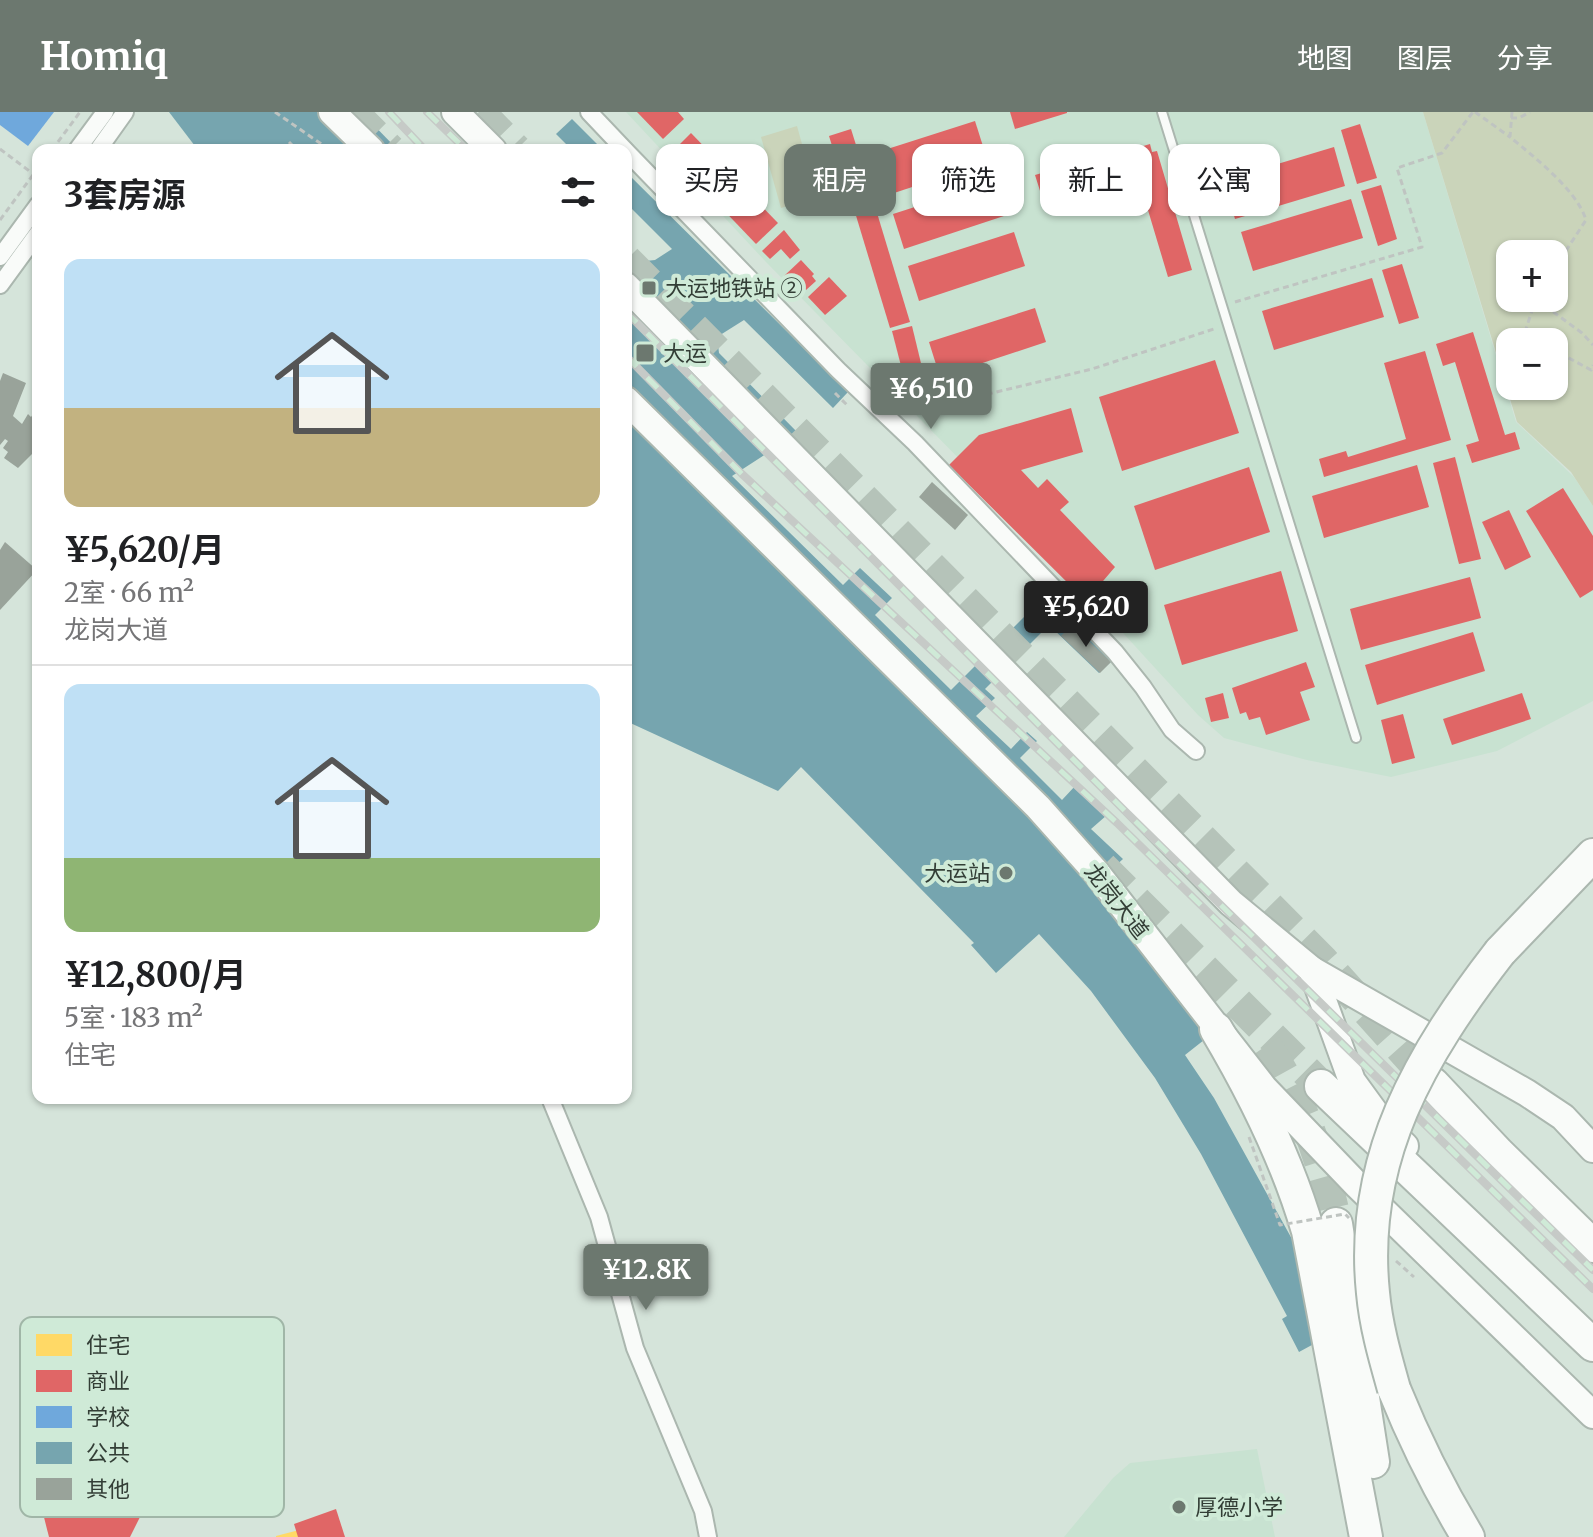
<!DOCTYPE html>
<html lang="zh">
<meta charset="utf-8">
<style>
body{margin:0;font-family:Merriweather,"Noto Sans SC",serif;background:#f6f6f6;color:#202124;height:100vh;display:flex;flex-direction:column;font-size:30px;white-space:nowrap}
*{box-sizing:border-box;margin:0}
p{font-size:26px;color:#757577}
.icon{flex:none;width:44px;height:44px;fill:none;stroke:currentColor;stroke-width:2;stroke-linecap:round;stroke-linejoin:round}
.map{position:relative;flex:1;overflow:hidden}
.sheet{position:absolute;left:32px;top:32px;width:600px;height:960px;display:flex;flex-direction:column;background:#fff;border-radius:16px;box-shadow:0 2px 6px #0004}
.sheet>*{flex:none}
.top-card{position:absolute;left:656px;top:32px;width:760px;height:72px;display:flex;gap:16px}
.fabs{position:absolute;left:1496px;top:128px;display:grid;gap:16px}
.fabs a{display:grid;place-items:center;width:72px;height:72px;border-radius:16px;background:#fff;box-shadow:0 2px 6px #0004;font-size:40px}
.price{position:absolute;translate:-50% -68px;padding:0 18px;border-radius:8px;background:#6c786f;color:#fff;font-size:26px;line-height:52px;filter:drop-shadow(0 2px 4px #0008)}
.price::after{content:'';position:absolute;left:50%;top:48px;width:24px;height:18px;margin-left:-12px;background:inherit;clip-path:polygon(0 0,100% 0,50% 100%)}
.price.current{background:#222;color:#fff}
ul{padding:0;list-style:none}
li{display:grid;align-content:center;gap:16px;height:424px;padding:0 32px}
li+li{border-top:2px solid #e0e0e0}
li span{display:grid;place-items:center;height:248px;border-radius:16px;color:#555}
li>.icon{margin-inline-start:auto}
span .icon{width:144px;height:144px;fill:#fffc;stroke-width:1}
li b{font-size:34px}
h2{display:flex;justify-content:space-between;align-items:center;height:96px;padding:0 32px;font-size:34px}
.pill{padding:0 28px;border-radius:16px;background:#fff;box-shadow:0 2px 6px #0004;font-size:28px;line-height:72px}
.pill.current{background:#6c786f;color:#fff}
header{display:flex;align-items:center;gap:48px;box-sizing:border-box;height:112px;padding:0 40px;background:#6c786f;color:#fff}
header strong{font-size:38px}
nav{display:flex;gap:44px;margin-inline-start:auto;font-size:28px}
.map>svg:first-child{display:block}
</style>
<header>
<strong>Homiq</strong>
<nav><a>地图</a><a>图层</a><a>分享</a></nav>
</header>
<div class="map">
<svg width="1593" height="1425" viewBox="0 0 1593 1425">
<rect width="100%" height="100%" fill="#d5e4da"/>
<g fill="#c8e2d1">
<polygon points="626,0 1423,0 1516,310 1574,365 1593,394 1593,589 1497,639 1391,665 1307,648 1224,626 1198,603 1028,417 766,150"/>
<polygon points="1257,1337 1275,1425 1064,1425 1113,1366 1130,1351"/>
</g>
<g fill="#cad4ba" fill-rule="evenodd">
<path d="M1423,0h170v394l-22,-34 -54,-50zM1510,142h44v44h-44zM1510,230h44v44h-44z"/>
<polygon points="797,14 817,86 781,96 761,25"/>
</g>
<g fill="#ffd966">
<polygon points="102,1346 116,1352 104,1380 111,1382 112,1377 135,1386 125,1411 104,1402 106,1397 99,1394 86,1425 75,1420 78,1413 67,1409 77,1386 84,1390 92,1371 83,1367 91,1348 100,1352"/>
<polygon points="333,1416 336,1425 326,1425 325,1418"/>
<polygon points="303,1417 305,1425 276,1425 276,1424"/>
</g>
<g fill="#e06666">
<polygon points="637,0 678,0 684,7 663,27"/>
<polygon points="1010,0 1067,0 1067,1 1015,17"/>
<polygon points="975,9 988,50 891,82 878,40"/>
<polygon points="1360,12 1377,66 1357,72 1341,18"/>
<polygon points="851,17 872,84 850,91 829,24"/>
<polygon points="691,21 778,111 756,132 670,42"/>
<polygon points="1150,32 1152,40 1157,39 1192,158 1168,165 1130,38"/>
<polygon points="1334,35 1345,74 1235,107 1224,68"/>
<polygon points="1106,42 1119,85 1056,104 1049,79 1041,82 1035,63"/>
<polygon points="999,68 1010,102 904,137 893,102"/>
<polygon points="1381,73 1397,127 1378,134 1361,79"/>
<polygon points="1351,87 1363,126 1253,159 1241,120"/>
<polygon points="874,91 910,210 890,216 854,97"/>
<polygon points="784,118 800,138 790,147 781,137 770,147 762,139"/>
<polygon points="1014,120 1025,154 919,189 908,154"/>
<polygon points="801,148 814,162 812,164 816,169 806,178 798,169 793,173 784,164"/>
<polygon points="1402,152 1419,206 1399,212 1382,158"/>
<polygon points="829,165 847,184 825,203 808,185"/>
<polygon points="1372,166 1384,205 1274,238 1262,199"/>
<polygon points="1035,196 1046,230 940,265 929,230"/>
<polygon points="912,214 927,276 908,281 892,219"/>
<polygon points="1473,220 1505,323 1515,320 1520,337 1472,351 1466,333 1479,329 1455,250 1443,254 1436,232"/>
<polygon points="1425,239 1451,328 1324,365 1319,347 1346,339 1348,345 1406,327 1384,251"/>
<polygon points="1215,248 1239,321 1122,359 1099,285"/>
<polygon points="1071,296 1083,340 1021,358 1038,376 1047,367 1069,390 1060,398 1115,455 1086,489 949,353 979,323"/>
<polygon points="1455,345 1481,447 1459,452 1433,351"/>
<polygon points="1417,353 1429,395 1324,426 1312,384"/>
<polygon points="1249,355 1270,420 1155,458 1134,394"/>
<polygon points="1563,376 1593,424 1593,478 1580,486 1526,399"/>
<polygon points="1509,398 1531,445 1505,458 1482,410"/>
<polygon points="1281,459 1298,519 1182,553 1164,493"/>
<polygon points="1470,465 1481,506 1361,538 1350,497"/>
<polygon points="1473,520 1485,559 1377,593 1365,553"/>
<polygon points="1306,550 1315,575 1300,580 1310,608 1266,623 1260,605 1249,608 1246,600 1240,602 1232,576"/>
<polygon points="1223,581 1229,606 1211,610 1205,586"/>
<polygon points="1522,581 1531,607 1452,633 1443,607"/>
<polygon points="1403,602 1415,646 1392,652 1381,608"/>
<polygon points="115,1311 150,1385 130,1425 49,1425 34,1366 51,1334"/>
<polygon points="336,1397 345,1425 298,1425 294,1412"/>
</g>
<polygon fill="#6fa8dc" points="0,0 54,0 28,34 0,13"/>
<g fill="#76a5af">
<polygon points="169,0 361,0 398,38 198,38"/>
<polygon points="572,7 603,38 572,38 556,22"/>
<polygon points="626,60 848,280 833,296 744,208 717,225 719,241 798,321 732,364 843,473 860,456 892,486 875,503 951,578 1047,482 1114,547 1099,561 1049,513 985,577 995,586 976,604 1011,637 1027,620 1037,629 1020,646 1062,688 1076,673 1107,703 1091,717 1123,747 1092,775 1223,913 1185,943 1214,986 1324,1185 1345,1215 1299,1240 1282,1207 1287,1204 1201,1042 1155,966 1091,879 1039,822 996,861 971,833 974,831 801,655 778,679 626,609 626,147 636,150 655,148 672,137 626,91"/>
</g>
<g fill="#99a39a">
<polygon points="3,261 26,271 13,304 22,312 28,302 31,305 34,301 38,304 38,336 18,356 4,346 8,340 3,336 8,329 5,327 0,333 0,269"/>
<polygon points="932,370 968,403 955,418 919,385"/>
<polygon points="5,430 37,458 0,498 0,438"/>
<polygon points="1072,513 1111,550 1100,561 1061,524"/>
</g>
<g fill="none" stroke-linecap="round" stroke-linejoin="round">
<g stroke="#b5c3b9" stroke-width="32" stroke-dasharray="32 16" stroke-linecap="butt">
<polyline points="352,0 390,38"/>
<polyline points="479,0 516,38"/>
<polyline points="626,148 1322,848 1433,972"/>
<polyline points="1102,755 1321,974"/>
<path d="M1266,934c35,52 58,117 70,178"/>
</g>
<g stroke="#abb7af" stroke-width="12">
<polyline id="lane" points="1162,0 1356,626"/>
</g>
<g stroke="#abb7af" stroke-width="20">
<g id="street">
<polyline points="589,0 625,38"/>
<polyline points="77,38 105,0"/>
<polyline points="98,38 125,0"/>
<polyline points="626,39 838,258 915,331 1115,540 1143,575 1172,618 1196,639"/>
<polyline points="0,145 38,93"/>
<polyline points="0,173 38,121"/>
<polyline points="550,986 599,1105 635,1236 703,1399 708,1425"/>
</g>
</g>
<g stroke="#abb7af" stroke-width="30">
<g id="primary">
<polyline points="332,0 371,38"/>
<polyline points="455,0 493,38"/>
<polyline points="626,174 1231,791 1312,858 1527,981 1563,1005 1593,1037"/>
<polyline points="626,288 1038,695 1096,760 1264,976 1358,1074 1593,1303"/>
<polyline points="1312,858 1352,969 1384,1013 1405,1034"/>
</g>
</g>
<g stroke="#abb7af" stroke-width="36">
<g id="highway">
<polyline points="1500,840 1593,743"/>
<path d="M1216,917c38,64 71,130 92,202l58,306"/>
<polyline points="1433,972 1498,1041 1593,1134"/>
<polyline points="1321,974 1593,1233"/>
<polyline points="1336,1112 1373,1350"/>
<path d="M1394,1277c21,52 45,100 74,148"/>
</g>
</g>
<g stroke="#bfc4c1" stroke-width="3" stroke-dasharray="6 4" stroke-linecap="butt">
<polyline points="275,0 330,38"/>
<polyline points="1475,0 1510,25"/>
<path d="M1512,0l-2,25c24,20 67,53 76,83l-32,49"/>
<polyline points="1511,6 1519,6 1530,0"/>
<polyline points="289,30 297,38"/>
<polyline points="0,37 32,61"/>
<polyline points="52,38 80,0"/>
<polyline points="0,108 38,56"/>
<polyline points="1536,186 1526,217 1565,231 1567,245 1591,258 1593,253"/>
<polyline points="1537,188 1582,221 1593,233"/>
<polyline points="1235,190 1422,135 1397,56 1442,41 1473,0"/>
<polyline points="835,281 847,293"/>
<polyline points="909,301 1092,257 1217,216"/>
</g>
<use href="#lane" stroke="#f9fbf9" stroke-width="8"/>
<use href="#street" stroke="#f9fbf9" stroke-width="16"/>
<use href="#primary" stroke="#f9fbf9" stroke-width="26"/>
<use href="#highway" stroke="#f9fbf9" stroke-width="32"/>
<g stroke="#c6cac7" stroke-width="8">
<g id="rail">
<polyline points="389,0 425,38"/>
<polyline points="427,0 466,38"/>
<polyline points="626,200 1126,700 1593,1158"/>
<polyline points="626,244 742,362 1117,711 1593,1177"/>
</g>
</g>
<use href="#rail" stroke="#cfead7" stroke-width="5" stroke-dasharray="15" stroke-linecap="butt"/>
<g stroke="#abb7af" stroke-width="36" stroke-linecap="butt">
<path id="highway-bridge" d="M1394,1277c-9,-32 -18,-63 -21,-96 -14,-135 48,-239 127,-341"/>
</g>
<g stroke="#bfc4c1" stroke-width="3" stroke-dasharray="6 4" stroke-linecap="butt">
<polyline points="1249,1025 1280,1113 1345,1102 1349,1106"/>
<polyline points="1396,1149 1414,1165"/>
</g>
<use href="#highway-bridge" stroke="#f9fbf9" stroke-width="32"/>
</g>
<g fill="#6c786f" stroke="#cfead7" stroke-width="3">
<rect x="641" y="168" width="16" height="16" rx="4"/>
<rect x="635" y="231" width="20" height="20" rx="4"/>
<circle cx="1006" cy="761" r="8"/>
<circle cx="1179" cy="1395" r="8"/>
</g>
<g text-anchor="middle" stroke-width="8" stroke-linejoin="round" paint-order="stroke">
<g font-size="22" fill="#333e36" stroke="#cfead7" text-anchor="start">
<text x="665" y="184">大运地铁站 ②</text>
<text x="663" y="249">大运</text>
<text x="990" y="769" text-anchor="end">大运站</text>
<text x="1195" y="1403">厚德小学</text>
</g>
<g font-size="22" fill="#333e36" stroke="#cfead7">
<text transform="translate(1117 789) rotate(52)" y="8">龙岗大道</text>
</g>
</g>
<rect x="20" y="1205" width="264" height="200" rx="12" fill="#cfead7" stroke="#a0b6a7" stroke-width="2"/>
<rect x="36" y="1222" width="36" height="22" fill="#ffd966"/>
<rect x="36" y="1258" width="36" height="22" fill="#e06666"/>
<rect x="36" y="1294" width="36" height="22" fill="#6fa8dc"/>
<rect x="36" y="1330" width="36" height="22" fill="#76a5af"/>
<rect x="36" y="1366" width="36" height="22" fill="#99a39a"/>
<g font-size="22" fill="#333e36">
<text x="86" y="1241">住宅</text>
<text x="86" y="1277">商业</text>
<text x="86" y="1313">学校</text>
<text x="86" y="1349">公共</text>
<text x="86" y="1385">其他</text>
</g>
</svg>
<div class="fabs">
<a>+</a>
<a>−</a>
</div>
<b class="price" style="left:931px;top:319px">¥6,510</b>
<b class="price current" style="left:1086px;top:537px">¥5,620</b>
<b class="price" style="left:646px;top:1200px">¥12.8K</b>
<div class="top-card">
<a class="pill">买房</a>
<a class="pill current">租房</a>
<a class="pill">筛选</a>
<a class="pill">新上</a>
<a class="pill">公寓</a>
</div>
<section class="sheet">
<h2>3套房源<svg class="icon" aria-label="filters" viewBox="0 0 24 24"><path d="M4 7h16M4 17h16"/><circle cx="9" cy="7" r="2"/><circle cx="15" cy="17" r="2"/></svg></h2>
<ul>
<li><span style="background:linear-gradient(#bfe0f5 60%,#c2b280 0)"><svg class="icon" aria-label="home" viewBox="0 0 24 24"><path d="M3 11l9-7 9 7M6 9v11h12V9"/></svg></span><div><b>¥5,620/月</b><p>2室 · 66 m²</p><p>龙岗大道</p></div></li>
<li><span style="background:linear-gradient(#bfe0f5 70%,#8fb573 0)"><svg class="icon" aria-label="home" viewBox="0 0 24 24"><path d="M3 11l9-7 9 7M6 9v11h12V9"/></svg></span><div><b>¥12,800/月</b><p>5室 · 183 m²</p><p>住宅</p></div></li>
</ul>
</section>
</div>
